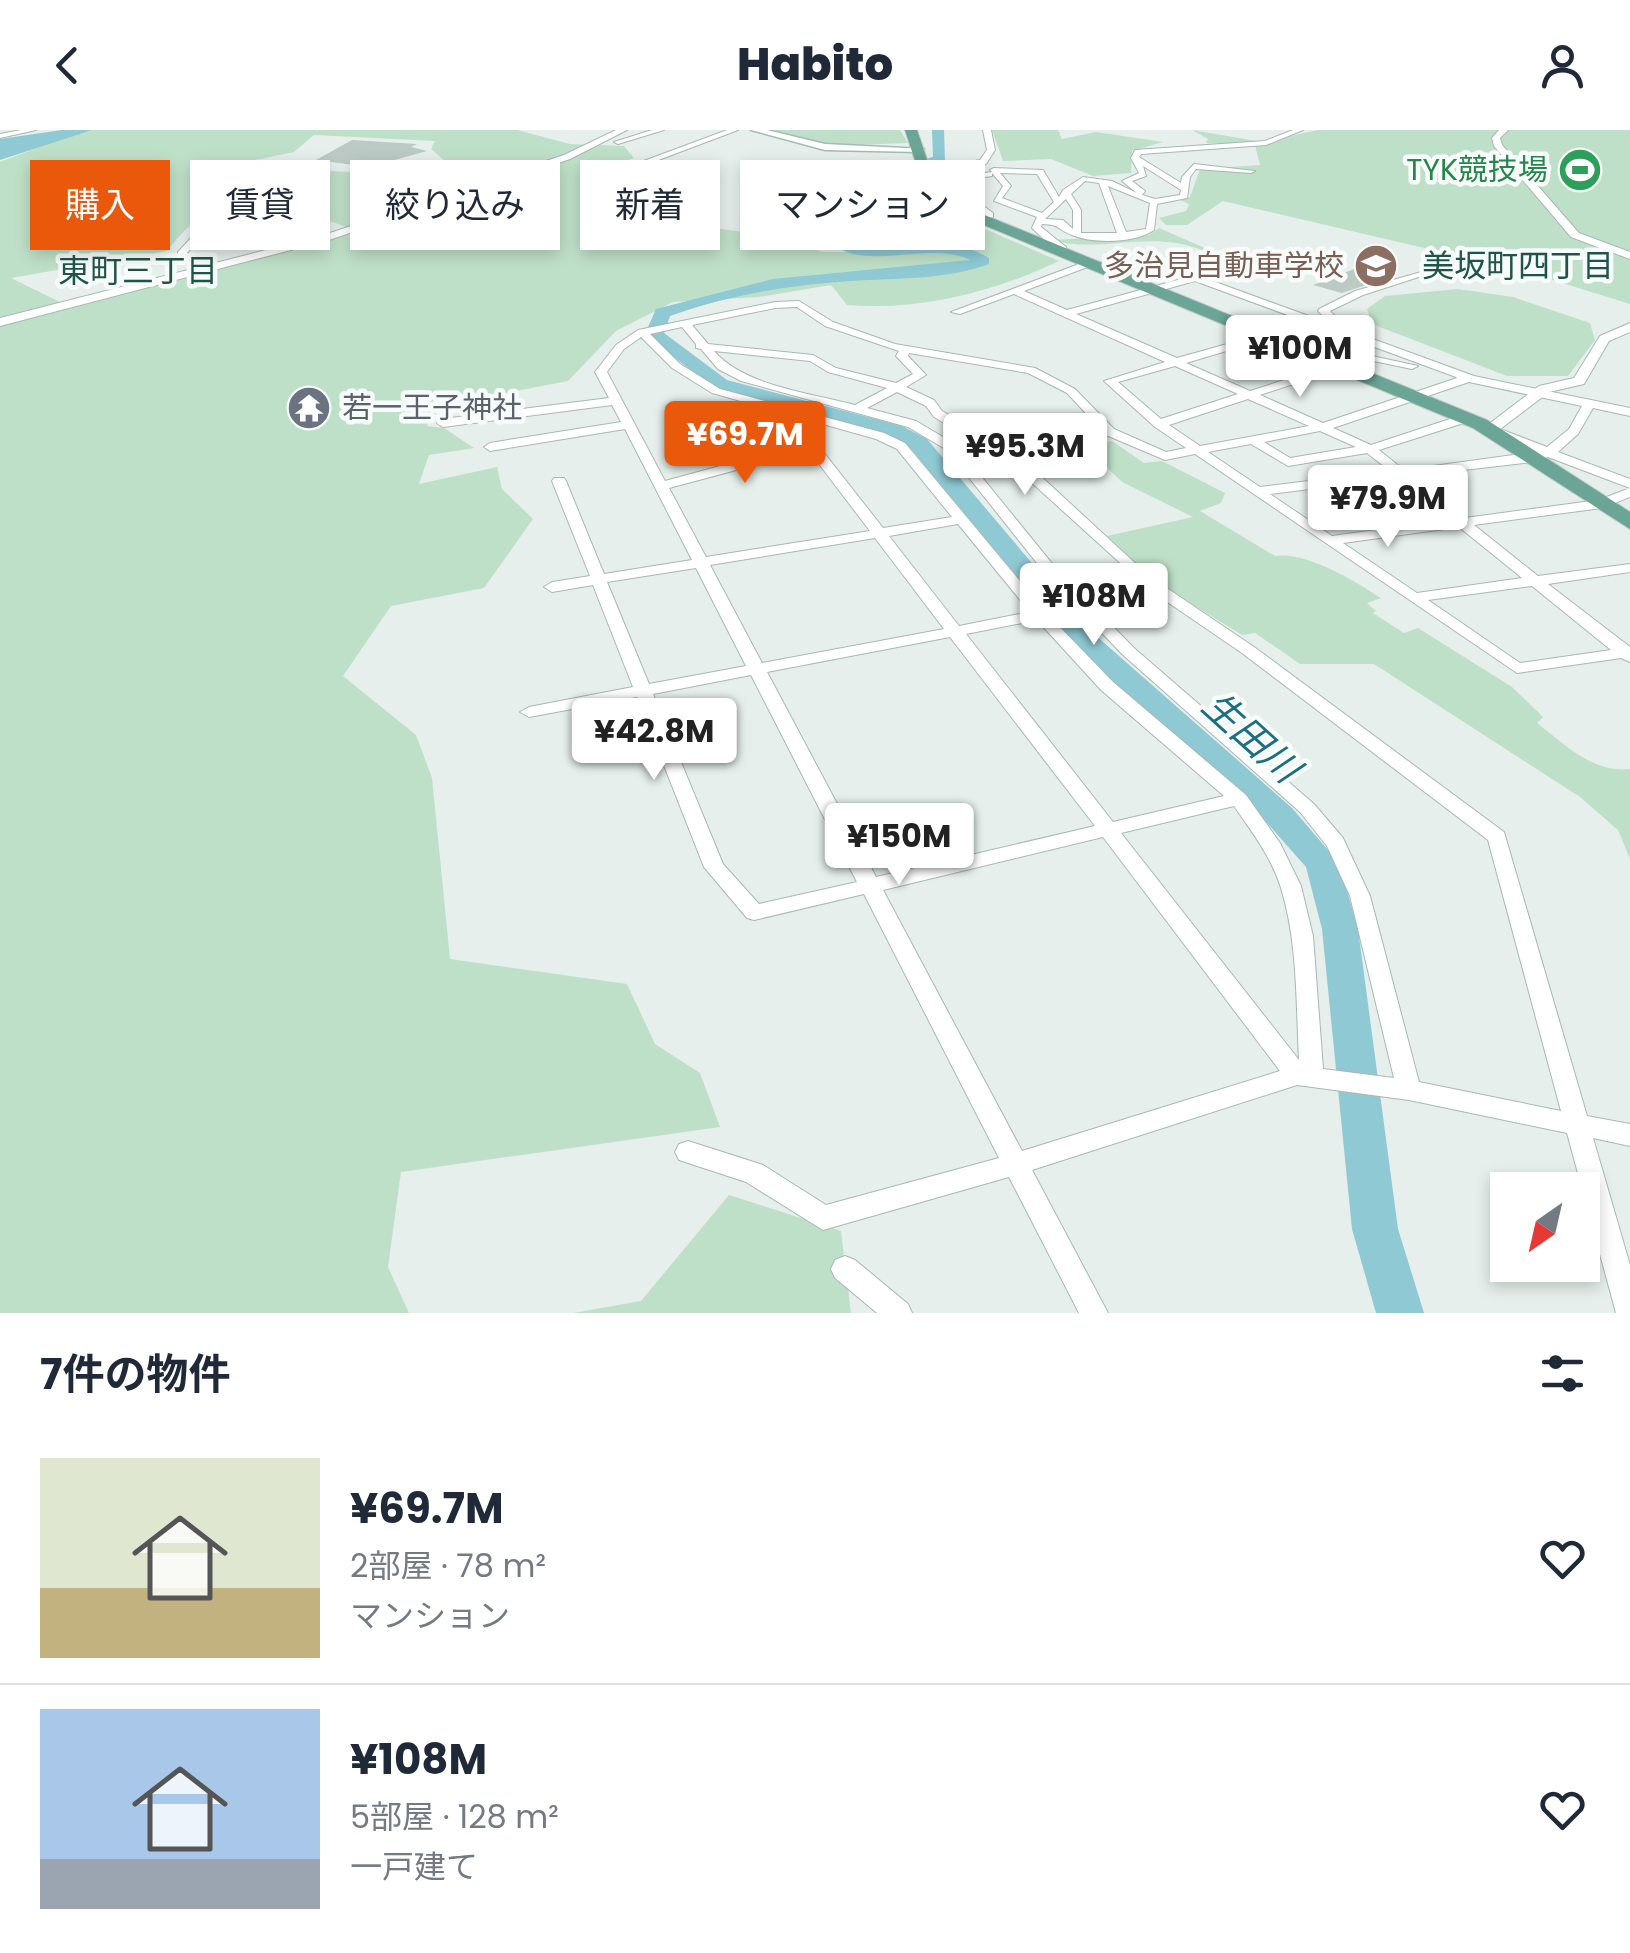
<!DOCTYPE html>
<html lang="ja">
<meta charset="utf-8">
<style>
body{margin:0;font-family:Poppins,"Noto Sans JP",sans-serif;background:#f6f6f7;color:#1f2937;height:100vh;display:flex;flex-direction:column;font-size:38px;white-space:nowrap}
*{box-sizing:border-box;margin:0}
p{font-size:32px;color:#747a83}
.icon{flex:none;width:55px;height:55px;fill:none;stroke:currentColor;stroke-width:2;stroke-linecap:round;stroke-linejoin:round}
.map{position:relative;height:1183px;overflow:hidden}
.details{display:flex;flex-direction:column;background:#fff;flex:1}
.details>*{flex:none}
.guide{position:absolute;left:30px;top:30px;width:1000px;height:90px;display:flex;gap:20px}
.needle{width:65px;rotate:214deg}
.tools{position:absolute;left:1490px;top:1042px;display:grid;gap:20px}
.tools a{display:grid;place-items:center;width:110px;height:110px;border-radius:0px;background:#fff;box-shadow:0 5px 15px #0003;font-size:50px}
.price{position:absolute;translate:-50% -85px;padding:0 22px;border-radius:10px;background:#fff;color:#222;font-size:32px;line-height:65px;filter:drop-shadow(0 2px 5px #0008)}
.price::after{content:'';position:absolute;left:50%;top:60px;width:30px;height:22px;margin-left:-15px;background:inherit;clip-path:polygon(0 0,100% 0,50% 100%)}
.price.current{background:#ea580c;color:#fff}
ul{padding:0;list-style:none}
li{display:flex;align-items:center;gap:30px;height:250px;padding:0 40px}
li+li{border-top:2px solid #e0e1e3}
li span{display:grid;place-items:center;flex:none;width:280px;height:200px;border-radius:0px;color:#555}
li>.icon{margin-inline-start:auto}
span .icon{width:120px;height:120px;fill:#fffc;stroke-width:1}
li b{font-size:42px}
h2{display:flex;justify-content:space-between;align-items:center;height:120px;padding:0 40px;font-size:42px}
.tag{padding:0 35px;border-radius:0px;background:#fff;box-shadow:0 5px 15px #0003;font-size:35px;line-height:90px}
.tag.current{background:#ea580c;color:#fff}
header{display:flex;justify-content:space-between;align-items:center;height:130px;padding:0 40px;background:#fff;font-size:45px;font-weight:800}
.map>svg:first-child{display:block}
</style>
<header><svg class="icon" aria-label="back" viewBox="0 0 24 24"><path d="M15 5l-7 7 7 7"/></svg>Habito<svg class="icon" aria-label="person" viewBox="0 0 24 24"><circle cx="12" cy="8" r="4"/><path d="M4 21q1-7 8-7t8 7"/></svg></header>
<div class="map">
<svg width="1630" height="1183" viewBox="0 0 1630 1183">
<rect width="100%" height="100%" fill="#e6efeb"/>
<g fill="#bfe0c8" fill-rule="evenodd">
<path d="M83,0h434l53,14 54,2 10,12 -53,17 46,7 -30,23 24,10 158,22 43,15h37l110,-30 90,39c-65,31 -140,50 -212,44l-16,-20 -72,12 -86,5 -57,29 -48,50 -130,25 -11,20 17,2 30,20 -45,7 -10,29 78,-17 5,22 31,30 -49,69 -93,18 -48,70 73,59 16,43 18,181 177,25 28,60 45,29 20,54 -319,45 -13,95 21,46h-409v-1151zM314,5l121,6 -4,8 34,29 -25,4 -30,-7 -159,-8 -1,-6 44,-9zM250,79l83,13 25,10 -286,76 -61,-30 156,-27c28,-36 38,-37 83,-42z"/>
<polygon points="763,0 900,0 908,13 829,16"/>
<polygon points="992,0 1058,0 1062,9 1096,2 1163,12 1132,21 1131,43 1093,46 1051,29 1003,31"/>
<polygon points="1192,0 1262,12 1318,0 1630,0 1630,174 1527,142 1223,71 1187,95 1166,95 1159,88 1186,81 1189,74 1180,70 1190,67 1200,39 1260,35 1255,15 1206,13 1208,9"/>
<path d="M1159,98l87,38 48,10c-47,4 -74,-26 -118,-33 -41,-7 -84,9 -124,-3l97,-5z"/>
<polygon points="1458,159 1513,167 1590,193 1595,210 1568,246 1507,246 1372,194 1367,179 1385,166"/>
<path d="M1112,311l32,22 18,-2 63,32 -4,10 -21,8 75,45c31,-5 80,25 106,42l-14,5 9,8 -3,2 31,20 14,-5 94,59 31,30 -6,6c29,22 55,50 93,46v90l-12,-29 -38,-33 -206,-133h-74l-45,-31 -13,2 -89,-55 -46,-44 86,-19 -71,-35 -36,-35z"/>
<polygon points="729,1065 841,1101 851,1183 573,1183 641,1171"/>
</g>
<polygon fill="#8ec9d4" points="62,0 92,0 0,30 0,9"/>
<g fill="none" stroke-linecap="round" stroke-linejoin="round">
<path fill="#8ec9d4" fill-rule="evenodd" d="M932,0h12l1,32 -76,22 16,19 -42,35 7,6c45,3 98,-11 139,14v6c-43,16 -92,14 -138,17 -63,4 -122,14 -181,35l-6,17 63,47 175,46 25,13 159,188 206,181 47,55 19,66 40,300 26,84h-48l-24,-84 -30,-300 -16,-62 -38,-43 -202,-185 -155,-190 -25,-13 -173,-48 -68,-54 11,-25 117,-30 197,-19c-43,-21 -111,16 -144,-22l44,-36 -15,-23 78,-22z"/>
</g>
<g fill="#bbcac4">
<polygon points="352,10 417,14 411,17 427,21 369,37 316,30"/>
<polygon points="1362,136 1396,145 1342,163 1313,155"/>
</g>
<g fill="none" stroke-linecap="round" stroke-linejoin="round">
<g stroke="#a8b8b2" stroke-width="2">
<g id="minor">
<polygon points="21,0 36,0 0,8 0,4"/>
<polygon points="652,0 664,0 618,14 614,12"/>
<polygon points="727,0 738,0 632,40 625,38"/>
<polygon points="983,0 991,0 995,20 986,34 922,45 922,41 980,30 987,20"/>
<path d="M1293,0h10l-37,15 -125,9 -2,3 42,26 1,-6 12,-13 61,7 -4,2 -55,-4 -6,8 -3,21 -30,6 -3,26c-18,13 -61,14 -82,5 -16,-6 -10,-10 -30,-11l-1,3 25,20 1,6 -5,3 -30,-28 5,-11 -43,-16 9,-15 -11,-13v3l-20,3 4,6 -17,3 34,25v4l-21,3v-4l11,-2 -35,-27 17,-5 -4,-6 31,-4 -2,-2 4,-2 49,2 16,27 4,-7 20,-13 29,4 25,12 -15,-12 17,-8 -8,-15 4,-8 130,-9zM1143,36l38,24 -1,5 -25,4 -13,-4 3,-4 -13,-10 14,-5zM1000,43l37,1 17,28 -12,11 -40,-15 9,-12zM1085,51l14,2 18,50h-36v-23l-10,-16zM1108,56l42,17 -4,26 -20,3zM1066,69l7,11v19l-10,-9 -18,-1z"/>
<polygon points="225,85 255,91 210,98 187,123 210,137 210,141 204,141 178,126 178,122 200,98 200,94"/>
<path d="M1087,131l5,3 -2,2 -66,25 43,19 129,-35 121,44 7,-2 -6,-6 1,-2 36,-18 73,-21v4l-65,21 -33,16 8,8 -9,4 145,53 156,32v8l-37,-8 -15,26 -20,18 72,27v18l-28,11 -128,17 64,51 92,-12v8l-82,12 82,63v15l-9,-4 -104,15 -322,-219 -30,6 -59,-25 -39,-42 -39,-20 -119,-20 -1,3 18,19 -20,12 28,13 8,11 78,46 129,119 105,71 250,185 83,284 43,8v22l-37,-8 37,127v48h-14l-49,-180 -158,-33 -112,-15 -265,85 76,143h-29l-70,-136 -186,53 -77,-48 -67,-22 -4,-8 4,-8 9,-3 75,24 63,40 173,-47 -135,-264 -110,26 -7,-2 -43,-51 -67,-170 -108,20 -9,-5 9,-5 104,-20 -40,-102 -41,7 -8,-5 8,-5 38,-6 -38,-95 2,-3h10l2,3 38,93 88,-14 -67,-131 -135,22 -6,-4 6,-4 131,-21 -9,-17 -169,22 -6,-4 6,-4 166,-21 -14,-26 21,-27 22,-15 137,-28 24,-1 34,21 62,22 140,24 40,21 39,40 52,23 20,-4 -31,-21 -51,-46 61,-19 -151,-68 -54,20 -9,-2zM1195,151l261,96 1,1 -134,45 -63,-28 82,-27v-4h-8l-84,27 -64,-28 81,-24 145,30 6,-3 -138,-30 2,-3 -5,-3 -100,28 -101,-44zM797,177l28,19 74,25 -3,5 17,18 -17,9 -60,-15 -23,-13 -105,-11 -16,-19 83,-17zM682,197l14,17v4l5,1 17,20 23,12 167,46 39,23 97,122 30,32 -30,6 -139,-167 -21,-10 -164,-44 -40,-25 -30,-30zM641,207l31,31 40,25 164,46 21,10 55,68 -69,11 -69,-88 7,-7 -6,-4 -25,18 -125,34 -58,-109 17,-23zM714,221l96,10 18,11 59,16 -32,17c-45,-12 -111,-19 -141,-54zM1175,236l63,28 -77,25 -43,-37zM1469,252l113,24 -13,23 -22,18 -52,-20 -10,3 51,22 -132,18 -25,-20 91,-29v-6h-8l-91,30 -38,-17zM897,262l29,14 8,11 76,46 140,127 -61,11 -35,-35 -99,-122 -39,-23 -49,-13zM1248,269l61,27 -109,20 -31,-21zM1320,301l36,16 -66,11 -26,-16zM1251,314l37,22 79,-13 23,18 -130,16 -52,-35zM806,317l64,84 -164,26 -37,-69 131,-35zM1548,327l82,31 -31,12 -134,18 -53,-42 120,-14zM1398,348l52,42 -118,16 -62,-42zM958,394l72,88 -71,14 -70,-90zM1459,397l63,51 -105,15 -74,-50zM875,408l69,91 -182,34 -52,-98zM696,438l50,98 -97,18 -42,-102zM1532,456l79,64 -91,13 -92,-63zM1160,467l82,56 246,187 73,271 -142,-29 -49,-186 -27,-58 -29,-34 -180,-156 -38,-39zM1082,482l40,42 178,158 27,34 23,50 44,182 -71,-9 -10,-133 -12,-50 -21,-43 -34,-48 -133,-113 -62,-64zM1037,490l64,70 123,106 -111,26 -147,-188zM950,507l145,189 -219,51 -109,-205zM751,545l106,207 -98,22 -36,-40 -70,-170zM1234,676c18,26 38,52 47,82 17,55 15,116 18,172l-178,-227zM1103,707l177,234 -258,80 -139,-261z"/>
<polygon points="845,1126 855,1130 908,1174 912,1183 877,1183 835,1148 831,1139 835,1130"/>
</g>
</g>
<g stroke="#a8b8b2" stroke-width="2">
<g id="tertiary">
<polygon points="616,0 627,0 570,29 329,110 0,196 0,188 321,106 564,25"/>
<polygon points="1499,0 1508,0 1500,8 1502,15 1579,103 1630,122 1630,129 1571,107 1494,16 1492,8"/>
<polygon points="1630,193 1630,202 1609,211 1584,254 1549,262 1495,303 1485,303 1485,297 1539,256 1574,248 1600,206"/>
</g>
</g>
<g stroke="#a4bbb3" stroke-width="3">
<polygon id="secondary" points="751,0 767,0 825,14 924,19 919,22 825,20"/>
</g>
<g stroke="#c2cac8" stroke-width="2">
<polygon id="primary" points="905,0 917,0 936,56 960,75 1487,290 1630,382 1630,399 1473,298 950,81 924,58"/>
</g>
<use href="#minor" fill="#fff" fill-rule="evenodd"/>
<use href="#tertiary" fill="#fff" fill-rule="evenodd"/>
<use href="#secondary" fill="#fff" fill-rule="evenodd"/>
<use href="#primary" fill="#6aa596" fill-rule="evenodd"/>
</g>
<defs>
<g id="stadium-disc" transform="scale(2.25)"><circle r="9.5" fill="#2e9e5b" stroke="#f7fbf9"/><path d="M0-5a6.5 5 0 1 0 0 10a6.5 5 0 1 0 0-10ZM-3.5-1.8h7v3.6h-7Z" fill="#fff"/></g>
<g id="school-disc" transform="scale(2.25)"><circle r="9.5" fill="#8d6e63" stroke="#f7fbf9"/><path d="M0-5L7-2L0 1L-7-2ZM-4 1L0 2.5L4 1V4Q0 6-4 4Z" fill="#fff"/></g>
<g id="temple-disc" transform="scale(2.25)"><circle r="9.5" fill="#6b7280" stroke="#f7fbf9"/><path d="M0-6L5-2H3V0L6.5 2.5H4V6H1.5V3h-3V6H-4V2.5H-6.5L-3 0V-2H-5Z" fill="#fff"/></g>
</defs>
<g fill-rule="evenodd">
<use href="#stadium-disc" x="1580" y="40"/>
<use href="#school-disc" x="1376" y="136"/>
<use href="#temple-disc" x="309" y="278"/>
</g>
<g text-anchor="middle" stroke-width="9" stroke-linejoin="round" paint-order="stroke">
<g font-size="30" fill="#27864d" stroke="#f7fbf9" text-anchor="end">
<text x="1548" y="50">TYK競技場</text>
</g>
<g font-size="30" fill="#785e54" stroke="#f7fbf9" text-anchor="end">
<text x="1344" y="146">多治見自動車学校</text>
</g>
<g font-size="30" fill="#5b616d" stroke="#f7fbf9" text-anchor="start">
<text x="342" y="288">若一王子神社</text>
</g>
<g font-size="32" fill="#1f5548" stroke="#f7fbf9">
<text x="1518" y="147">美坂町四丁目</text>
<text x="138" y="152">東町三丁目</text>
</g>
<g font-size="38" font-style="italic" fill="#1c6f80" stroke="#f7fbf9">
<text transform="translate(1251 607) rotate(42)" y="13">生田川</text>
</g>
</g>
</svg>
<div class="tools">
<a><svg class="needle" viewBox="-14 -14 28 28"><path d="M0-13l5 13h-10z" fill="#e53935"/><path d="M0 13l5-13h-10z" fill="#747a83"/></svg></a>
</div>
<b class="price" style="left:1300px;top:270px">¥100M</b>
<b class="price current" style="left:745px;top:356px">¥69.7M</b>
<b class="price" style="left:1025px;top:368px">¥95.3M</b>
<b class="price" style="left:1388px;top:420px">¥79.9M</b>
<b class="price" style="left:1094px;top:518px">¥108M</b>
<b class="price" style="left:654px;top:653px">¥42.8M</b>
<b class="price" style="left:899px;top:758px">¥150M</b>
<div class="guide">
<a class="tag current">購入</a>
<a class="tag">賃貸</a>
<a class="tag">絞り込み</a>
<a class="tag">新着</a>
<a class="tag">マンション</a>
</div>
</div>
<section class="details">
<h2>7件の物件<svg class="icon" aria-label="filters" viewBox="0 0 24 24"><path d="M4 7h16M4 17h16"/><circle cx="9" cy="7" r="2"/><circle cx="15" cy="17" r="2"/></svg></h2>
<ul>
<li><span style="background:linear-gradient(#dfe7d0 65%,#c2b280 0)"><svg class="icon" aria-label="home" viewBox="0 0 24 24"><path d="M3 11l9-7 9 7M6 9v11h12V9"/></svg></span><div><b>¥69.7M</b><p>2部屋 · 78 m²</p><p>マンション</p></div><svg class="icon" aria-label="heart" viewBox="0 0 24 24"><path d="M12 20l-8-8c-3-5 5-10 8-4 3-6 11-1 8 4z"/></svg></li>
<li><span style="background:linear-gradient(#a9c7e8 75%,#9aa5b1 0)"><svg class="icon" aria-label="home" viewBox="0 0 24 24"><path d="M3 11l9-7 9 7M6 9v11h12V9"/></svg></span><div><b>¥108M</b><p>5部屋 · 128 m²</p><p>一戸建て</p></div><svg class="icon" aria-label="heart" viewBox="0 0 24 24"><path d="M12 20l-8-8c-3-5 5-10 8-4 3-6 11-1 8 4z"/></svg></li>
</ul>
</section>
